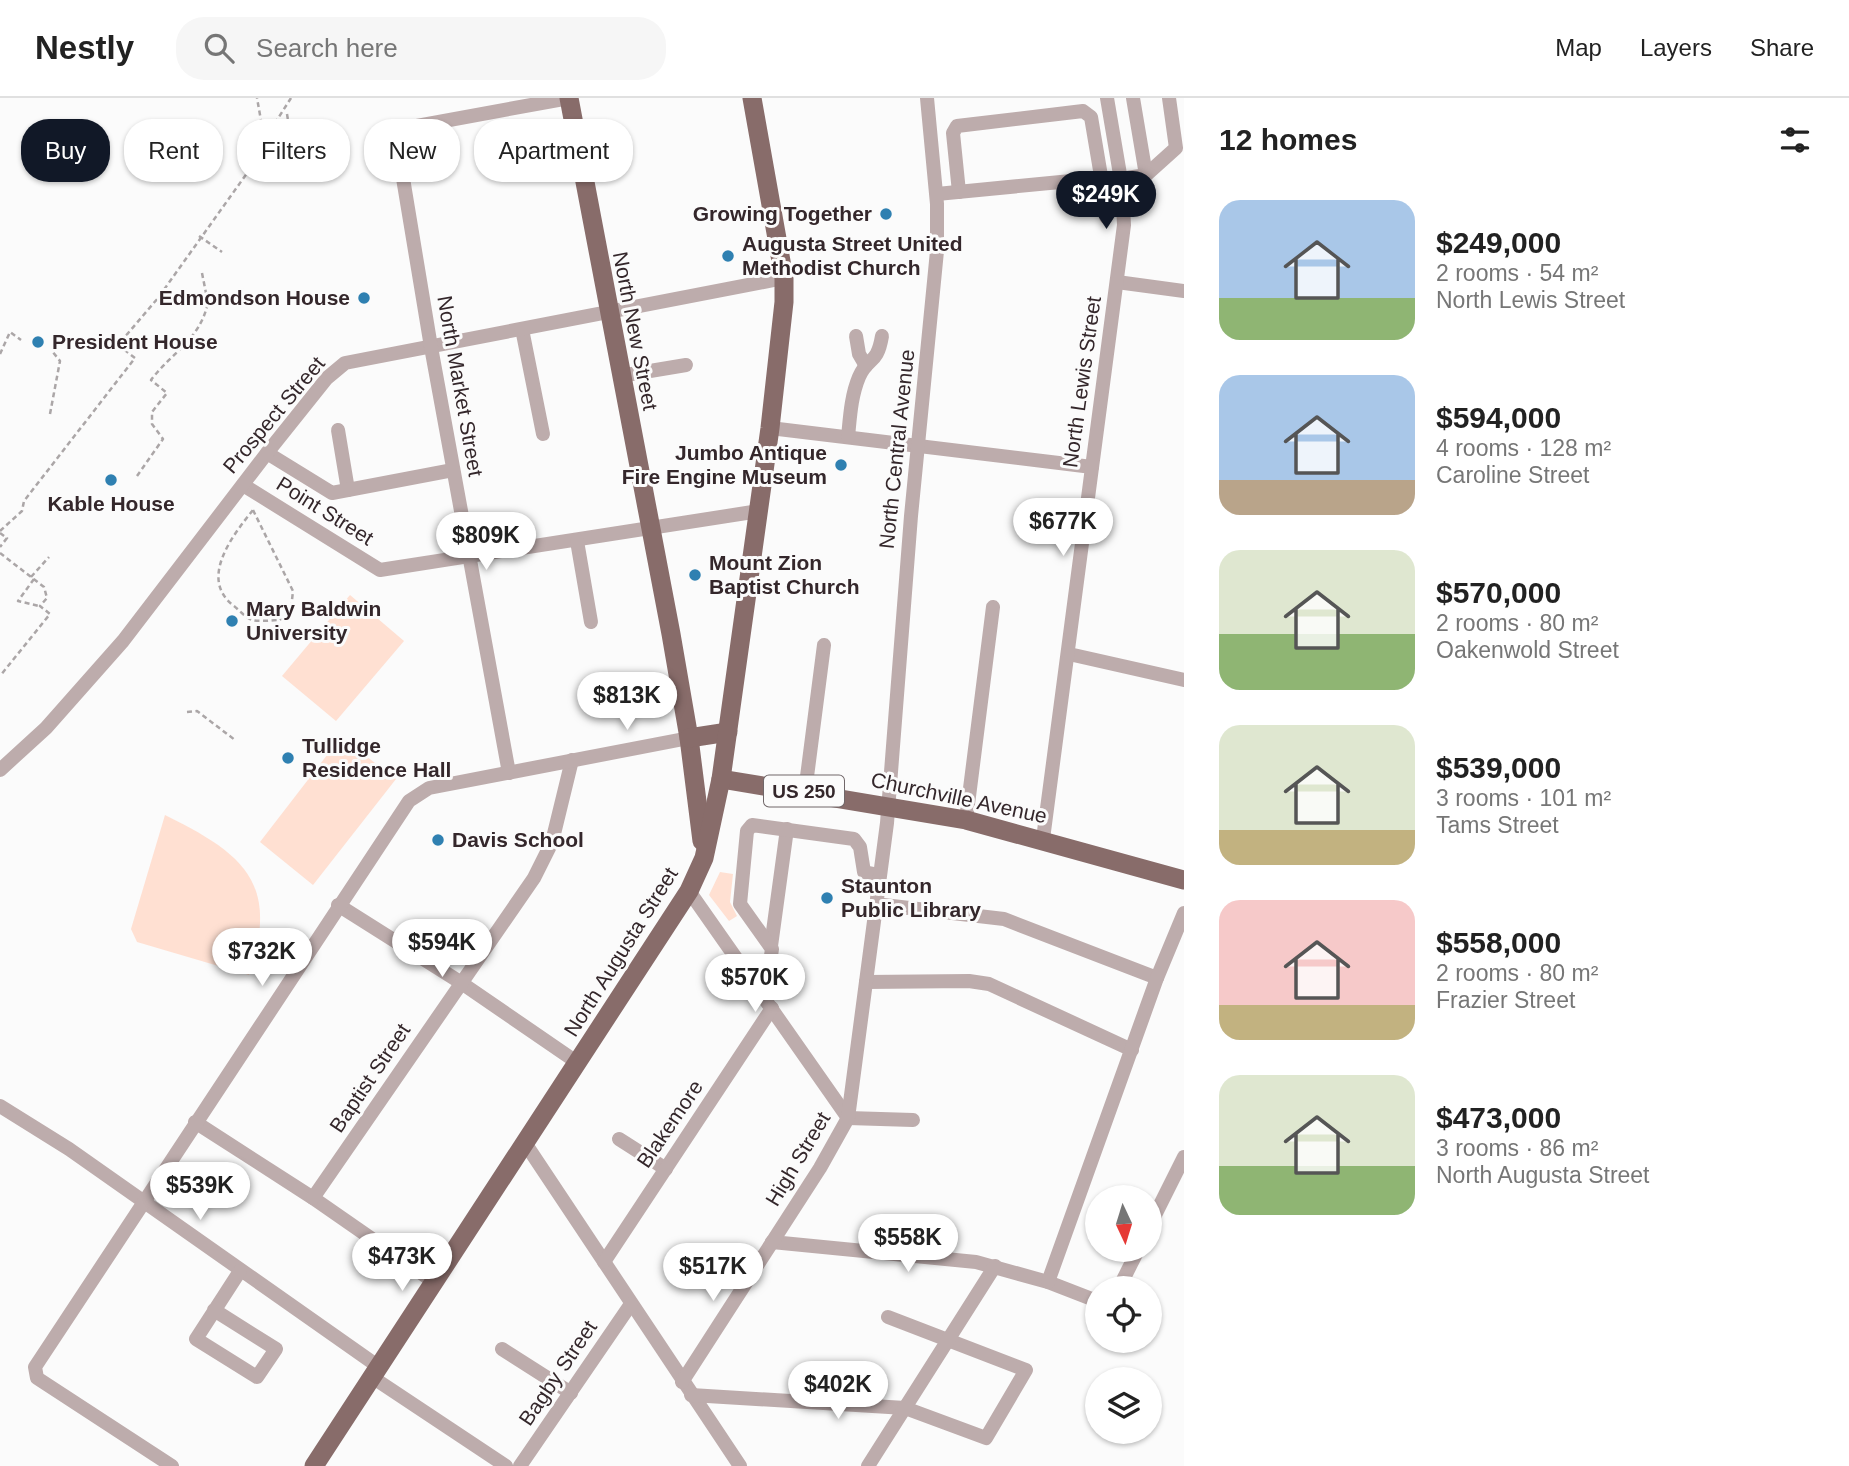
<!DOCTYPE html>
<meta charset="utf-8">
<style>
body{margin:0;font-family:Arial,sans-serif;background:#f6f6f6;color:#222;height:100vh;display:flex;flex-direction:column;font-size:26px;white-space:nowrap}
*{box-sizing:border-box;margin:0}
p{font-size:23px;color:#767676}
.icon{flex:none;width:38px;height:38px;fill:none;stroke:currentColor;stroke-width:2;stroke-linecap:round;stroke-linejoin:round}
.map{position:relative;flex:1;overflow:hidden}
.drawer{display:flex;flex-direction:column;background:#fff;width:665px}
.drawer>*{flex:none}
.hud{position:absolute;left:21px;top:21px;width:665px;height:63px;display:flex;gap:14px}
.needle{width:46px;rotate:176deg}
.buttons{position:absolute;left:1085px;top:1087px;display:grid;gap:14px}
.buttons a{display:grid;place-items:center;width:77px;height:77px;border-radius:50%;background:#fff;box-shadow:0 2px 5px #0004;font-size:35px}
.price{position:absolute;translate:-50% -60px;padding:0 16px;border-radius:24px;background:#fff;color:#222;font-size:23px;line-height:46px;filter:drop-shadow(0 2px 4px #0008)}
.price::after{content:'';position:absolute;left:50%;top:42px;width:21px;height:16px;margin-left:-10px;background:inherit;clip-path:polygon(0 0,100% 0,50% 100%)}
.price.active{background:#111827;color:#fff}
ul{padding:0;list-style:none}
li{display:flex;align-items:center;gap:21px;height:175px;padding:0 35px}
li span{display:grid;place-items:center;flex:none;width:196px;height:140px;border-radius:21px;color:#555}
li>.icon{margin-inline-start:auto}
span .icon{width:84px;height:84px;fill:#fffc;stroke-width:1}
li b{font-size:30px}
h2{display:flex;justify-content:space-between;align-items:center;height:84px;padding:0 35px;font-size:30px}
.tag{padding:0 24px;border-radius:28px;background:#fff;box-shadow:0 2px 5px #0004;font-size:24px;line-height:63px}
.tag.active{background:#111827;color:#fff}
header{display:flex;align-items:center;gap:42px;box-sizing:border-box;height:98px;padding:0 35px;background:#fff;border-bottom:2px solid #e0e0e0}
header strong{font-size:33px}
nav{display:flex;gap:38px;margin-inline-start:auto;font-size:24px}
.search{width:490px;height:63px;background:#f6f6f6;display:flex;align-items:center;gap:18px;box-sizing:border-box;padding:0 24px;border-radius:28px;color:#767676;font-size:26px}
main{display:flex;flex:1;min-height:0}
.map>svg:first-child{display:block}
</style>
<header>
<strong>Nestly</strong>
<div class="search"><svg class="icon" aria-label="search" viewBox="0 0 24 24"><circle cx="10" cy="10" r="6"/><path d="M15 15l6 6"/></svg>Search here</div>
<nav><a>Map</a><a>Layers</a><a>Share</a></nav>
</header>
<main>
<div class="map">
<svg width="1184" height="1368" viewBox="0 0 1184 1368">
<rect width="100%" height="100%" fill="#fbfbfb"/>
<g fill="#ffe0d2">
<polygon points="350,497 404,543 336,623 282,578"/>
<polygon points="341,639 396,681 313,787 260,744"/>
<path d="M165,717c79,39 115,68 84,160l-112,-33 -6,-13z"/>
<polygon points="720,774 733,776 730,804 737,818 729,823 709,797"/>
</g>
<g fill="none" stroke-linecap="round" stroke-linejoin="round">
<g stroke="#aba6a7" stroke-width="2.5" stroke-dasharray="5 3.5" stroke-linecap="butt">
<polyline points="287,16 295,64"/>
<polyline points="261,47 291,0"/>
<polyline points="199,138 222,154"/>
<polyline points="202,175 208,205 223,198"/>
<polyline points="0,256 10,234 21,242"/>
<polyline points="50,316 60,263 52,253"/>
<path d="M137,378l26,-37 -11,-15v-12l15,-19 -16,-13c22,-29 48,-39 57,-77"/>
<path d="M253,412l40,81 -2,18 -11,11c-8,0 -20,2 -28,0 -6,-2 -13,-10 -18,-14 -36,-27 -1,-71 19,-96l2,-2"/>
<polyline points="0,433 22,413 24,403 135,260 118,247 158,200 255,64 262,28 257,0"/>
<polyline points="0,435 7,440 0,449"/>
<polyline points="0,455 44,489 47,500 40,508 50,516 0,578"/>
<polyline points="31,479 49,459"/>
<polyline points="34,481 18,503 39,508"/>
<polyline points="187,614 197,613 235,642"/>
</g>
<g stroke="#bdacac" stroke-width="14">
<polyline points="1133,0 1146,77"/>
<polyline points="959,94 953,35 957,28 1083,13 1091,19 1102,84"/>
<polyline points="937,96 1102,80"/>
<polyline points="1106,119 1102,84 1146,77 1176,50 1169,0"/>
<polyline points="1117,184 1184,193"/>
<polyline points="522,231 543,336"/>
<polyline points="856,238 859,256 866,268"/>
<polyline points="620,278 686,267"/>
<polyline points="770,330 1092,369"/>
<polyline points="338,332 348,392"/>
<path d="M848,339c2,-20 3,-41 11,-60 9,-21 18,-11 23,-41"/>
<polyline points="267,355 332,395 453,372"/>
<polyline points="243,387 380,472 759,413"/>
<polyline points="577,443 591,524"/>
<polyline points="1069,556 1184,582"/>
<polyline points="0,672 46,630 123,543 267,355 327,280 345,265 784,180"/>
<polyline points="509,675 431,249 395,32 569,0"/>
<polyline points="805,694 824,547"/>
<polyline points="966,722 993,509"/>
<polyline points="1043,741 1124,127 1122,88 1107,0"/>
<polyline points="689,793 848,1020 913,1022"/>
<polyline points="875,806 1004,821 1157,880"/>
<polyline points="338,807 460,884 578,965"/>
<polyline points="771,848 787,731"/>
<polyline points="753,884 769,871 772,851 740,806 747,733 752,727 854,741 860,749 864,774 879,777"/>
<polyline points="866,884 969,883 989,886 1132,952"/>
<polyline points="0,1008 69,1051 379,1269"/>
<polyline points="195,1024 313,1100 434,1184"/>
<polyline points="619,1041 666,1071"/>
<polyline points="525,1045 740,1368"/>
<polyline points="313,1100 534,780 552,744 572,662"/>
<polyline points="1150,1127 1184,1059"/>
<polyline points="772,1144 976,1164 1048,1184 1097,1203"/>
<polyline points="604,1164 772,910"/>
<polyline points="1048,1184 1157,880 1184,815"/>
<polyline points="1119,1190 1138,1152"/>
<polyline points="214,1212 276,1251 257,1279 196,1241 240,1173"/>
<polyline points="502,1251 571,1295"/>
<polyline points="372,1279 506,1368"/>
<polyline points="682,1284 820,1070 848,1020 887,725 911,418 937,153 937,106 927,0"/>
<polyline points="691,1297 905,1310 986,1340 1026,1272 888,1219"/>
<polyline points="172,1368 37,1280 35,1269 409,703 429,690 689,640"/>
<polyline points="520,1368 631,1206"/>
<polyline points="868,1368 995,1168"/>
</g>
<g stroke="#886c6a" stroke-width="19">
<polyline points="569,0 671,536 689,640 702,743"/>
<polyline points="689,640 728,634"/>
<polyline points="721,681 966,722 1184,782"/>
<polyline points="314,1368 689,793 704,760 721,681 770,330 784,204 784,180 752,0"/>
</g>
</g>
<g fill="#2f80b1" stroke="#fbfbfb" stroke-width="2.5">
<circle cx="886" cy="116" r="7"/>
<circle cx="728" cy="158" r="7"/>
<circle cx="364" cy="200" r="7"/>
<circle cx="38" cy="244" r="7"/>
<circle cx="841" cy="367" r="7"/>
<circle cx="111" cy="382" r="7"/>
<circle cx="695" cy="477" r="7"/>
<circle cx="232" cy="523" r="7"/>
<circle cx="288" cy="660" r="7"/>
<circle cx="438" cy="742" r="7"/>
<circle cx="827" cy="800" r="7"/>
</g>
<g text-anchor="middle" stroke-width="6" stroke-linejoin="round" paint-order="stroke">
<rect fill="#fbfbfb" stroke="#706769" stroke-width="2" x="764" y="677.5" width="80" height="31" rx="5"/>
<g font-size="19" font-weight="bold" fill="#34272b">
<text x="804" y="700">US 250</text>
</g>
<g font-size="21" font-weight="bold" fill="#34272b" stroke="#fbfbfb" text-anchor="start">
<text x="872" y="123" text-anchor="end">Growing Together</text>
<text x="742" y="153">Augusta Street United<tspan x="742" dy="24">Methodist Church</tspan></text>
<text x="350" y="207" text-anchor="end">Edmondson House</text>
<text x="52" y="251">President House</text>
<text x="827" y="362" text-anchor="end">Jumbo Antique<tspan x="827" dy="24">Fire Engine Museum</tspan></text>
<text x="111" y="413" text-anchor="middle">Kable House</text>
<text x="709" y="472">Mount Zion<tspan x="709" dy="24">Baptist Church</tspan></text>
<text x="246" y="518">Mary Baldwin<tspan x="246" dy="24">University</tspan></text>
<text x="302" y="655">Tullidge<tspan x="302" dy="24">Residence Hall</tspan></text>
<text x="452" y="749">Davis School</text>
<text x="841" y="795">Staunton<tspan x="841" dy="24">Public Library</tspan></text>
</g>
<g font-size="21" fill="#34272b" stroke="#fbfbfb">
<text transform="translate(635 233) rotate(79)" y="7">North New Street</text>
<text transform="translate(1082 284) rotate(-82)" y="7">North Lewis Street</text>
<text transform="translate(460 288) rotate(80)" y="7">North Market Street</text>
<text transform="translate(274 317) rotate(-50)" y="7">Prospect Street</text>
<text transform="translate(897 351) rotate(-84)" y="7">North Central Avenue</text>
<text transform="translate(325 413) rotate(32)" y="7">Point Street</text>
<text transform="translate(959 700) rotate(12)" y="7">Churchville Avenue</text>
<text transform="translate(621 854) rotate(-58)" y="7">North Augusta Street</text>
<text transform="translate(370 980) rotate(-56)" y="7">Baptist Street</text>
<text transform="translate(670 1026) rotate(-56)" y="7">Blakemore</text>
<text transform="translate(798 1061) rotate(-59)" y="7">High Street</text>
<text transform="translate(558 1275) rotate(-56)" y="7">Bagby Street</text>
</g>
</g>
</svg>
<div class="buttons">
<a><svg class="needle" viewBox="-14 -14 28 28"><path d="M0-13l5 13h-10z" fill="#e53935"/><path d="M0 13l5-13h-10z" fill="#767676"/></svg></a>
<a><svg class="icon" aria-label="locate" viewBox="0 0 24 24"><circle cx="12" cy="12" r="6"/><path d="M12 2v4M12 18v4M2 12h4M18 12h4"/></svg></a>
<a><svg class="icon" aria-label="layers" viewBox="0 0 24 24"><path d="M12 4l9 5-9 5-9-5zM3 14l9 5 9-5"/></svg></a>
</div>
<b class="price active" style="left:1106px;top:133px">$249K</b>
<b class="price" style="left:1063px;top:460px">$677K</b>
<b class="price" style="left:486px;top:474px">$809K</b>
<b class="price" style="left:627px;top:634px">$813K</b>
<b class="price" style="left:442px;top:881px">$594K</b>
<b class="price" style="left:262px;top:890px">$732K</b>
<b class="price" style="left:755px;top:916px">$570K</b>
<b class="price" style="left:200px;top:1124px">$539K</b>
<b class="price" style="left:908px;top:1176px">$558K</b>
<b class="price" style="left:402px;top:1195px">$473K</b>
<b class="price" style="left:713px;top:1205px">$517K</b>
<b class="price" style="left:838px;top:1323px">$402K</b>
<div class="hud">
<a class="tag active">Buy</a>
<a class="tag">Rent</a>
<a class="tag">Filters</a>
<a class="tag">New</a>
<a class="tag">Apartment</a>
</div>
</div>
<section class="drawer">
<h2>12 homes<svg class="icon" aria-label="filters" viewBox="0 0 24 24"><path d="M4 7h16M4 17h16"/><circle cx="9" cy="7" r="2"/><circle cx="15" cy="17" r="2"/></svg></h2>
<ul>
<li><span style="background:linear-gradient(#a9c7e8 70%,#8fb573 0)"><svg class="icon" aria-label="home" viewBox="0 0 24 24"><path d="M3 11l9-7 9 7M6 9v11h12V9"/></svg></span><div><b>$249,000</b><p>2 rooms · 54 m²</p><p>North Lewis Street</p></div></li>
<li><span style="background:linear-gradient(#a9c7e8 75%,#b9a48a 0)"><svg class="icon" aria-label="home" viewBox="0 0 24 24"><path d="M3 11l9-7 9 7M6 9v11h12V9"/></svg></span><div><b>$594,000</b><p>4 rooms · 128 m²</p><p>Caroline Street</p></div></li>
<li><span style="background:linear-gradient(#dfe7d0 60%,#8fb573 0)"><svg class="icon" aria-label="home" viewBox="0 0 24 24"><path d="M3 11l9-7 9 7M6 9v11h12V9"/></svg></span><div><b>$570,000</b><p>2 rooms · 80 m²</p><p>Oakenwold Street</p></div></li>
<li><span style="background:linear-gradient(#dfe7d0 75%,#c2b280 0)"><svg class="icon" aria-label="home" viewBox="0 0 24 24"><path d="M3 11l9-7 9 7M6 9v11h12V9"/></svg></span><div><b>$539,000</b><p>3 rooms · 101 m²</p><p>Tams Street</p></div></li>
<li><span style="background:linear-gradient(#f6c9c9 75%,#c2b280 0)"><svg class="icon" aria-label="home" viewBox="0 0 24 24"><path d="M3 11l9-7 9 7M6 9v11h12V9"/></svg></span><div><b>$558,000</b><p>2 rooms · 80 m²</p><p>Frazier Street</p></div></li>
<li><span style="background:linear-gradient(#dfe7d0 65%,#8fb573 0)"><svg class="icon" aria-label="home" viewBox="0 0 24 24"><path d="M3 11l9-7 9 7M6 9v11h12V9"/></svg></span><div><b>$473,000</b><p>3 rooms · 86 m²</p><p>North Augusta Street</p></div></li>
</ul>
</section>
</main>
